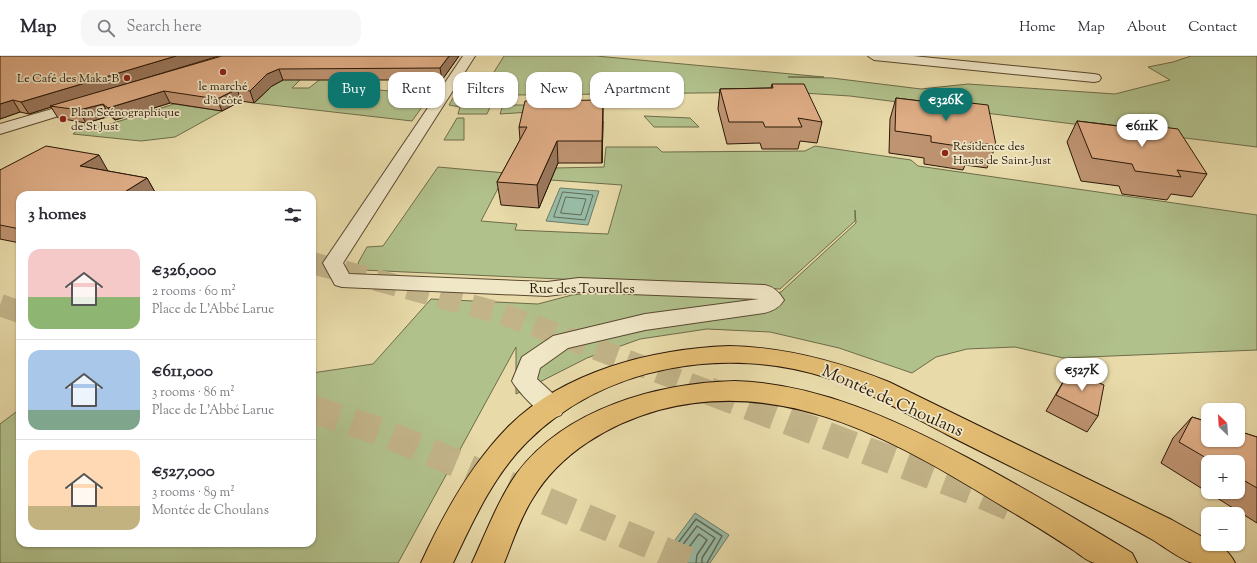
<!DOCTYPE html>
<meta charset="utf-8">
<style>
body{margin:0;font-family:"Sorts Mill Goudy",serif;background:#f7f7f7;color:#2b2b33;height:100vh;display:flex;flex-direction:column;font-size:15px;white-space:nowrap}
*{box-sizing:border-box;margin:0}
p{font-size:13px;color:#7c7c81}
.icon{flex:none;width:22px;height:22px;fill:none;stroke:currentColor;stroke-width:2;stroke-linecap:round;stroke-linejoin:round}
.map{position:relative;flex:1;overflow:hidden}
.drawer{position:absolute;left:16px;top:135px;width:300px;height:356px;display:flex;flex-direction:column;background:#fff;border-radius:12px;box-shadow:0 1px 3px #0004}
.drawer>*{flex:none}
.top-card{position:absolute;left:328px;top:16px;width:380px;height:36px;display:flex;gap:8px}
.needle{width:26px;rotate:335deg}
.fabs{position:absolute;left:1201px;top:347px;display:grid;gap:8px}
.fabs a{display:grid;place-items:center;width:44px;height:44px;border-radius:8px;background:#fff;box-shadow:0 1px 3px #0004;font-size:20px}
.price{position:absolute;translate:-50% -34px;padding:0 9px;border-radius:14px;background:#fff;color:#222;font-size:13px;line-height:26px;filter:drop-shadow(0 1px 2px #0008)}
.price::after{content:'';position:absolute;left:50%;top:24px;width:12px;height:9px;margin-left:-6px;background:inherit;clip-path:polygon(0 0,100% 0,50% 100%)}
.price.selected{background:#0f766e;color:#fff}
ul{padding:0;list-style:none}
li{display:flex;align-items:center;gap:12px;height:100px;padding:0 12px}
li+li{border-top:1px solid #e1e1e2}
li span{display:grid;place-items:center;flex:none;width:112px;height:80px;border-radius:12px;color:#555}
li>.icon{margin-inline-start:auto}
span .icon{width:48px;height:48px;fill:#fffc;stroke-width:1}
li b{font-size:17px}
h2{display:flex;justify-content:space-between;align-items:center;height:48px;padding:0 12px;font-size:17px}
.pill{padding:0 14px;border-radius:12px;background:#fff;box-shadow:0 1px 3px #0004;font-size:14px;line-height:36px}
.pill.selected{background:#0f766e;color:#fff}
header{display:flex;align-items:center;gap:24px;box-sizing:border-box;height:56px;padding:0 20px;background:#fff;border-bottom:1px solid #e1e1e2}
header strong{font-size:19px}
nav{display:flex;gap:22px;margin-inline-start:auto;font-size:14px}
.search{width:280px;height:36px;background:#f7f7f7;display:flex;align-items:center;gap:10px;box-sizing:border-box;padding:0 14px;border-radius:12px;color:#7c7c81;font-size:15px}
.map>svg:first-child{display:block}
</style>
<header>
<strong>Map</strong>
<div class="search"><svg class="icon" aria-label="search" viewBox="0 0 24 24"><circle cx="10" cy="10" r="6"/><path d="M15 15l6 6"/></svg>Search here</div>
<nav><a>Home</a><a>Map</a><a>About</a><a>Contact</a></nav>
</header>
<div class="map">
<svg width="1257" height="507" viewBox="0 0 1257 507">
<rect width="100%" height="100%" fill="#e8daa9"/>
<filter id="stains"><feTurbulence type="fractalNoise" baseFrequency=".005" numOctaves="4"/><feColorMatrix values="0 0 0 0 .2 0 0 0 0 .09 0 0 0 0 .02 0 0 0 .5 -.17"/></filter>
<radialGradient id="worn" r=".72"><stop offset=".6" stop-color="#630" stop-opacity="0"/><stop offset="1" stop-color="#630" stop-opacity=".3"/></radialGradient>
<g fill="#b1c18c" stroke="#6e6c49">
<polygon points="504,0 596,0 824,21 788,21 832,22 921,33 968,28 1115,38 1170,24 1148,11 1173,6 1191,0 1257,0 1257,91 850,40 787,36 516,39 502,34 491,27 494,16"/>
<polygon points="310,14 292,32 309,32 323,21 380,22 369,33 389,35 394,31 435,33 412,65 254,47 281,16"/>
<path d="M461,28l7,1c7,13 17,17 32,18l-9,2 -4,9h-29l2,-7 -11,-2z"/>
<polygon points="174,48 222,55 175,81 141,85 73,78 87,67 107,69"/>
<polygon points="503,49 560,49 561,54 500,58"/>
<polygon points="644,60 690,62 699,71 654,71"/>
<polygon points="457,62 464,62 464,84 444,84"/>
<polygon points="815,90 911,104 918,110 1257,159 1257,294 1063,302 1015,291 967,293 936,301 912,317 839,292 770,276 707,273 640,283 587,302 516,338 516,291 398,507 0,507 0,368 20,353 20,487 312,487 312,317 373,308 431,243 538,248 572,239 599,236 751,243 781,236 856,167 855,154 855,165 780,233 362,214 358,207 367,191 383,190 438,111 506,117 481,165 517,168 515,174 608,178 622,129 551,124 554,112 604,111 606,91 657,91 662,96 805,95"/>
</g>
<g fill="#98bba6" stroke="#6c7a66">
<polygon points="560,132 599,135 588,169 546,165"/>
<polygon points="695,457 729,479 710,507 658,507"/>
</g>
<g fill="none" stroke-linecap="round" stroke-linejoin="round">
<g stroke="#616a56" stroke-width="1">
<polygon points="563,136 593,139 585,164 554,161"/>
<polygon points="566,141 586,143 581,159 561,157"/>
</g>
<g stroke="#616a56" stroke-width="1.5">
<polyline points="663,507 696,463 722,480 707,507"/>
<polyline points="669,507 697,470 715,482 702,502 702,507"/>
<polyline points="677,507 699,478 707,484 697,499 696,507"/>
</g>
<g stroke="#c2b388" stroke-width="22" stroke-dasharray="22 11" stroke-linecap="butt">
<polyline points="312,207 500,257 711,336"/>
<polyline points="0,249 20,256"/>
</g>
<g stroke="#c2b388" stroke-width="28" stroke-dasharray="28 14" stroke-linecap="butt">
<polyline points="709,335 973,435 1017,454"/>
<polyline points="312,353 382,376 693,507"/>
</g>
<g stroke="#5a482f" stroke-width="2">
<g id="minor">
<path d="M463,0h12l-132,207 6,11 198,8 32,-4 186,7c9,2 14,7 19,15 -5,8 -11,11 -20,13l-119,17 -77,18 -28,20 -3,11 24,22 4,7 -4,7c-3,1 -7,3 -9,3 -11,-1 -35,-28 -40,-37l10,-24 31,-21 92,-22 114,-15 -180,-7 -32,4 -205,-9 -7,-2 -12,-22z"/>
<polygon points="868,0 913,0 1094,18 1099,19 1101,22 1099,25 1094,26 874,4"/>
<polygon points="83,44 88,45 90,48 88,51 0,78 0,68"/>
</g>
</g>
<g stroke="#2a1806" stroke-width="2">
<g id="major">
<path d="M729,290c56,1 108,15 160,36l283,138 36,20v4c13,0 21,7 27,19 -14,0 -29,0 -42,0 -10,-2 -30,-17 -40,-23 -26,-15 -54,-29 -81,-43 -41,-21 -83,-41 -124,-62 -39,-20 -78,-43 -120,-57 -102,-33 -224,-13 -301,64 -34,34 -54,79 -74,121h-32c22,-48 49,-97 86,-135 56,-57 145,-79 222,-82z"/>
<path d="M735,325c83,3 159,38 231,76 57,30 112,63 166,96l5,10c-13,0 -29,0 -42,0 -7,-1 -16,-9 -22,-13 -20,-13 -40,-26 -61,-38 -108,-66 -222,-137 -353,-102 -50,14 -99,43 -126,88 -13,20 -20,43 -29,65h-32c14,-30 26,-63 45,-90 49,-65 141,-90 218,-92z"/>
</g>
</g>
<use href="#minor" fill="#f0e7c7" fill-rule="evenodd"/>
<use href="#major" fill="#e4bd74" fill-rule="evenodd"/>
</g>
<g fill="#bf9472" stroke="#2a1806" fill-rule="evenodd">
<polygon points="0,0 161,18 459,0 442,24 283,24 272,30 254,47 241,45 222,55 170,47 115,64 110,60 86,67 58,62 51,51 29,58 20,56 0,63"/>
<polygon points="772,28 822,66 817,87 800,85 798,93 762,93 760,87 727,88 718,53 720,33 771,32"/>
<polygon points="896,42 952,49 953,45 996,89 987,112 965,109 963,114 924,108 924,102 889,97 890,63"/>
<polygon points="603,65 602,107 558,107 539,152 501,149 497,126 520,84 519,71"/>
<polygon points="1077,65 1137,72 1139,68 1207,118 1192,141 1171,138 1167,144 1122,138 1119,130 1081,125 1067,86"/>
<polygon points="0,114 108,115 147,122 156,138 20,139 20,187 0,183"/>
<polygon points="1070,314 1098,360 1087,376 1046,355"/>
<path d="M1192,361l65,20v86l-96,-60 12,-25zM1208,406h30v30h-30z"/>
</g>
<g fill="#9b785d" stroke="#2a1806">
<polygon points="176,0 219,0 53,50 50,50 51,51 29,58 21,46"/>
<polygon points="449,0 459,0 442,24 440,12"/>
<polygon points="279,13 283,24 272,30 254,47 250,35 267,18"/>
<polygon points="237,33 241,45 222,55 217,43"/>
<polygon points="164,35 170,47 115,64 108,52"/>
<polygon points="13,44 20,56 0,63 0,48"/>
<polygon points="603,44 603,65 602,107 602,85"/>
<polygon points="103,48 110,60 86,67 79,54"/>
<polygon points="557,85 558,107 539,152 537,129"/>
<polygon points="99,99 108,115 80,110"/>
<polygon points="147,122 156,138 154,139 124,139 123,137"/>
</g>
<g fill="#deac85" stroke="#2a1806">
<polygon points="0,0 176,0 21,46 13,44 0,48"/>
<polygon points="222,0 449,0 440,12 279,13 267,18 250,35 237,33 217,43 164,35 108,52 103,48 79,54 50,50"/>
<polygon points="772,28 804,28 822,66 798,62 802,71 765,71 763,66 729,66 720,33 773,32"/>
<polygon points="896,42 954,49 953,45 988,49 996,89 971,86 971,92 931,86 931,80 895,75"/>
<polygon points="603,44 602,85 557,85 537,129 497,126 527,71 519,71 525,45"/>
<polygon points="1077,65 1142,73 1139,68 1178,73 1207,118 1177,114 1181,121 1135,115 1132,108 1092,102"/>
<polygon points="46,90 99,99 80,110 147,122 123,137 127,138 125,139 20,139 20,173 0,169 0,114"/>
<polygon points="1070,314 1104,329 1098,360 1056,339"/>
<polygon points="1192,361 1208,366 1208,384 1238,384 1238,375 1257,381 1257,432 1238,421 1238,406 1213,406 1179,386"/>
</g>
<g fill="#8f2418" stroke="#f0e7c7" stroke-width="1.5">
<circle cx="223" cy="16" r="4"/>
<circle cx="127" cy="22" r="4"/>
<circle cx="63" cy="63" r="4"/>
<circle cx="945" cy="97" r="4"/>
</g>
<g text-anchor="middle" stroke-width="3.5" stroke-linejoin="round" paint-order="stroke">
<g font-size="12" fill="#2a1806" stroke="#f0e7c7" text-anchor="start">
<text x="119" y="26" text-anchor="end">Le Café des Maka-B</text>
<text x="223" y="34" text-anchor="middle">le marché<tspan x="223" dy="14">d'à côté</tspan></text>
<text x="71" y="60">Plan Scénographique<tspan x="71" dy="14">de St Just</tspan></text>
<text x="953" y="94">Résidence des<tspan x="953" dy="14">Hauts de Saint-Just</tspan></text>
</g>
<g font-size="14" fill="#2a1806" stroke="#f0e7c7">
<text x="582" y="237">Rue des Tourelles</text>
</g>
<g font-size="17" fill="#2a1806" stroke="#f0e7c7">
<text transform="translate(893 344) rotate(24)" y="6">Montée de Choulans</text>
</g>
</g>
<rect width="100%" height="100%" filter="url(#stains)"/>
<rect width="100%" height="100%" fill="url(#worn)"/>
</svg>
<div class="fabs">
<a><svg class="needle" viewBox="-14 -14 28 28"><path d="M0-13l5 13h-10z" fill="#e53935"/><path d="M0 13l5-13h-10z" fill="#7c7c81"/></svg></a>
<a>+</a>
<a>−</a>
</div>
<b class="price selected" style="left:946px;top:66px">€326K</b>
<b class="price" style="left:1142px;top:92px">€611K</b>
<b class="price" style="left:1082px;top:336px">€527K</b>
<div class="top-card">
<a class="pill selected">Buy</a>
<a class="pill">Rent</a>
<a class="pill">Filters</a>
<a class="pill">New</a>
<a class="pill">Apartment</a>
</div>
<section class="drawer">
<h2>3 homes<svg class="icon" aria-label="filters" viewBox="0 0 24 24"><path d="M4 7h16M4 17h16"/><circle cx="9" cy="7" r="2"/><circle cx="15" cy="17" r="2"/></svg></h2>
<ul>
<li><span style="background:linear-gradient(#f6c9c9 60%,#8fb573 0)"><svg class="icon" aria-label="home" viewBox="0 0 24 24"><path d="M3 11l9-7 9 7M6 9v11h12V9"/></svg></span><div><b>€326,000</b><p>2 rooms · 60 m²</p><p>Place de L'Abbé Larue</p></div></li>
<li><span style="background:linear-gradient(#a9c7e8 75%,#7fa58c 0)"><svg class="icon" aria-label="home" viewBox="0 0 24 24"><path d="M3 11l9-7 9 7M6 9v11h12V9"/></svg></span><div><b>€611,000</b><p>3 rooms · 86 m²</p><p>Place de L'Abbé Larue</p></div></li>
<li><span style="background:linear-gradient(#ffd9b3 70%,#c2b280 0)"><svg class="icon" aria-label="home" viewBox="0 0 24 24"><path d="M3 11l9-7 9 7M6 9v11h12V9"/></svg></span><div><b>€527,000</b><p>3 rooms · 89 m²</p><p>Montée de Choulans</p></div></li>
</ul>
</section>
</div>
